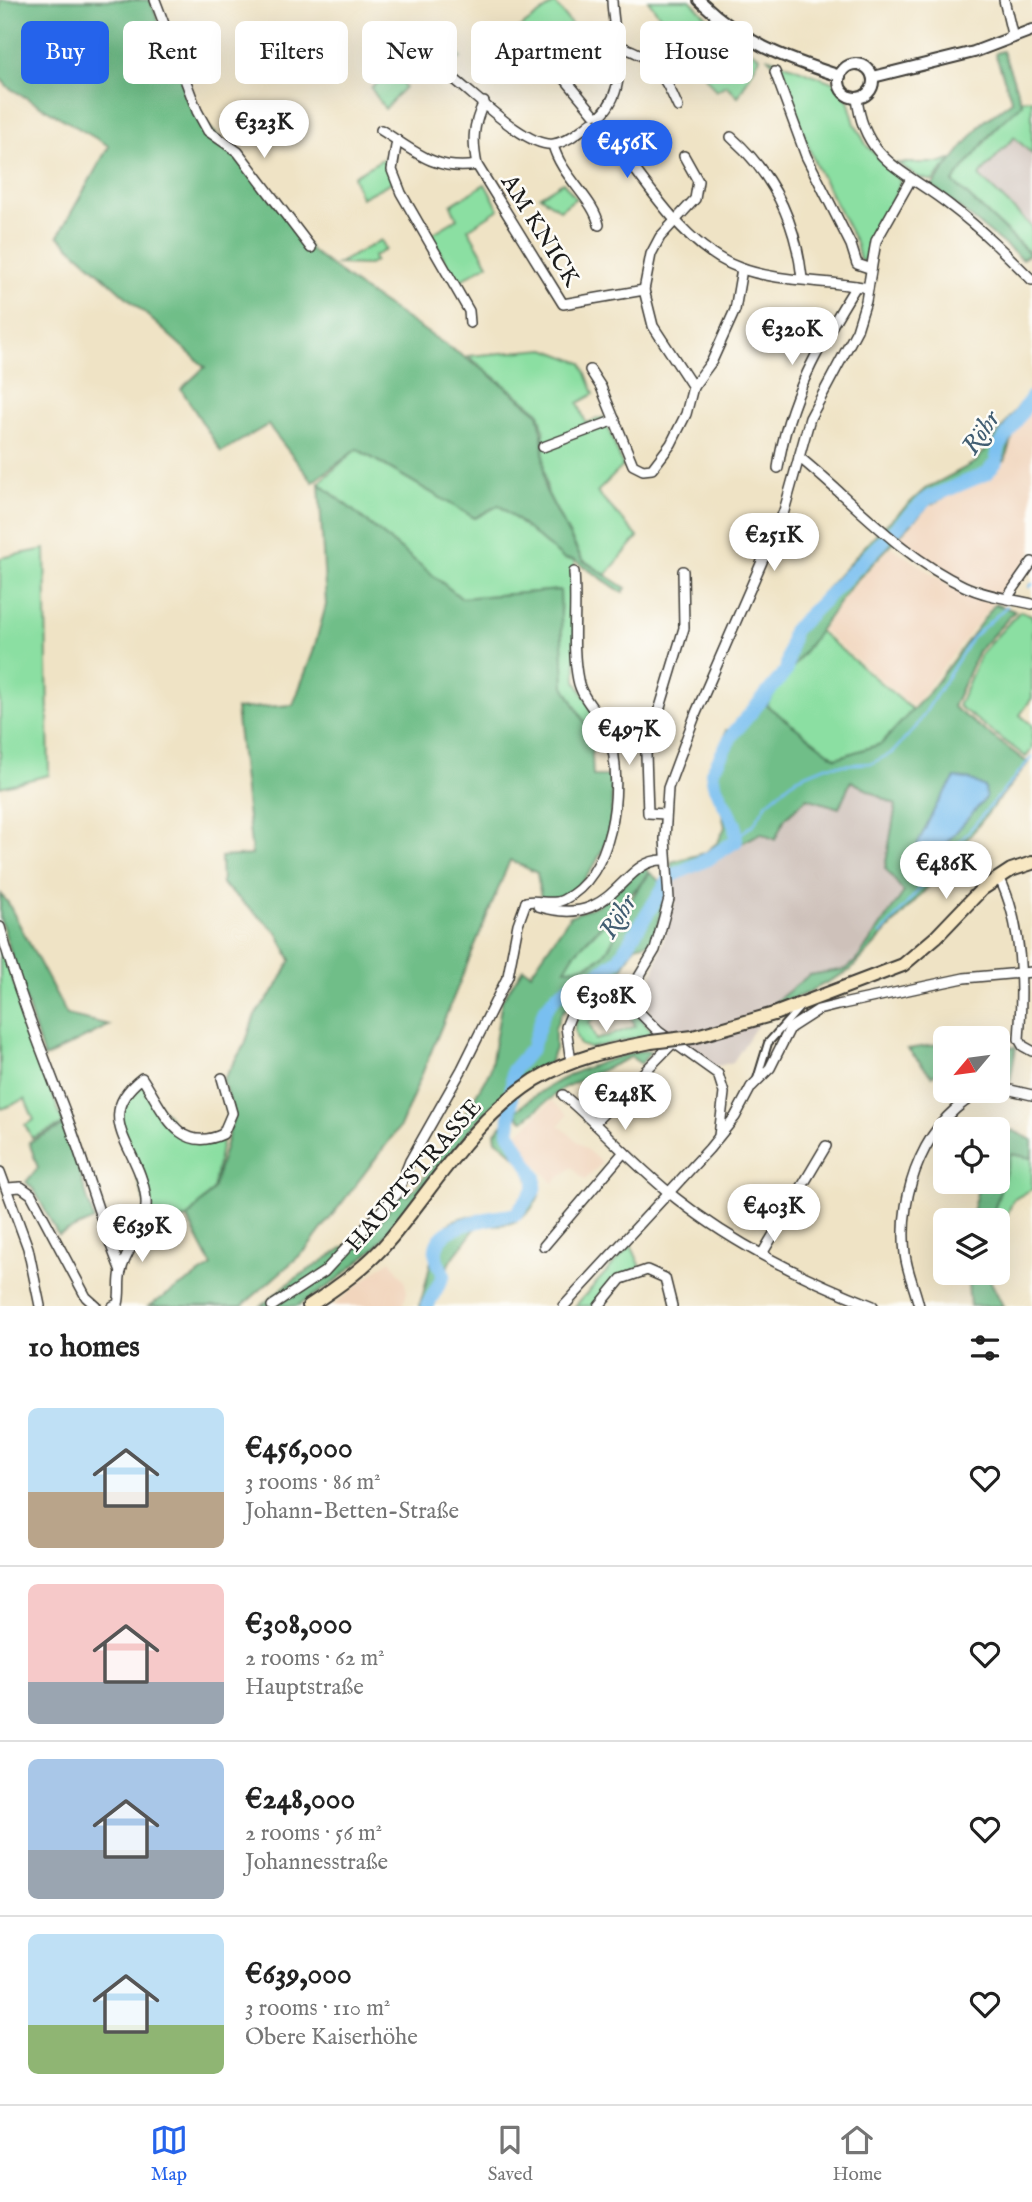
<!DOCTYPE html>
<meta charset="utf-8">
<style>
body{margin:0;font-family:"IM FELL English",serif;background:#f2f2f2;color:#222;height:100vh;display:flex;flex-direction:column;font-size:26px;white-space:nowrap}
*{box-sizing:border-box;margin:0}
p{font-size:23px;color:#767676}
.icon{flex:none;width:38px;height:38px;fill:none;stroke:currentColor;stroke-width:2;stroke-linecap:round;stroke-linejoin:round}
.map{position:relative;height:1306px;overflow:hidden}
.panel{display:flex;flex-direction:column;background:#fff;flex:1}
.panel>*{flex:none}
.banner{position:absolute;left:21px;top:21px;width:990px;height:63px;display:flex;gap:14px}
.needle{width:46px;rotate:241deg}
.fabs{position:absolute;left:933px;top:1026px;display:grid;gap:14px}
.fabs a{display:grid;place-items:center;width:77px;height:77px;border-radius:10px;background:#fff;box-shadow:0 7px 28px #0002;font-size:35px}
.price{position:absolute;translate:-50% -60px;padding:0 16px;border-radius:24px;background:#fff;color:#222;font-size:23px;line-height:46px;filter:drop-shadow(0 2px 4px #0008)}
.price::after{content:'';position:absolute;left:50%;top:42px;width:21px;height:16px;margin-left:-10px;background:inherit;clip-path:polygon(0 0,100% 0,50% 100%)}
.price.on{background:#2563eb;color:#fff}
ul{padding:0;list-style:none}
li{display:flex;align-items:center;gap:21px;height:175px;padding:0 28px}
li+li{border-top:2px solid #e0e0e0}
li span{display:grid;place-items:center;flex:none;width:196px;height:140px;border-radius:10px;color:#555}
li>.icon{margin-inline-start:auto}
span .icon{width:84px;height:84px;fill:#fffc;stroke-width:1}
li b{font-size:30px}
h2{display:flex;justify-content:space-between;align-items:center;height:84px;padding:0 28px;font-size:30px}
.chip{padding:0 24px;border-radius:10px;background:#fff;box-shadow:0 7px 28px #0002;font-size:24px;line-height:63px}
.chip.on{background:#2563eb;color:#fff}
.menu{display:flex;justify-content:space-around;align-items:center;height:98px;border-top:2px solid #e0e0e0;background:#fff;font-size:19px;color:#767676}
.menu a{display:grid;justify-items:center;gap:4px}
.menu .on{color:#2563eb}
.map>svg:first-child{display:block}
</style>
<div class="map">
<svg width="1032" height="1306" viewBox="0 0 1032 1306">
<rect width="100%" height="100%" fill="#fdfcf7"/>
<filter id="ink" filterUnits="userSpaceOnUse"><feTurbulence type="fractalNoise" baseFrequency=".0143" numOctaves="2"/><feDisplacementMap in="SourceGraphic" scale="14" xChannelSelector="R" yChannelSelector="G"/><feConvolveMatrix kernelMatrix="1 2 1 2 8 2 1 2 1" color-interpolation-filters="sRGB"/></filter>
<filter id="wash" filterUnits="userSpaceOnUse"><feTurbulence type="fractalNoise" baseFrequency=".00686" numOctaves="4" result="noise"/><feDisplacementMap in="SourceGraphic" scale="28" xChannelSelector="R" yChannelSelector="G"/><feGaussianBlur stdDeviation="1.57" result="paint"/><feColorMatrix in="noise" values="0 0 0 0 0 0 0 0 0 0 0 0 0 0 0 0 0 1.4 0 .05"/><feComposite in="paint" operator="in"/></filter>
<g filter="url(#wash)">
<rect width="100%" height="100%" fill="#efe3c5"/>
<g fill="#f1d5bd">
<polygon points="1032,403 1032,551 1019,576 1000,595 965,584 898,540 929,505 989,476 1004,461 1020,417"/>
<polygon points="891,547 961,593 993,603 913,706 822,630 853,586"/>
<polygon points="552,1101 567,1115 559,1125 602,1163 585,1180 572,1167 553,1183 513,1138"/>
<polygon points="390,1260 404,1280 407,1292 403,1306 332,1306"/>
</g>
<g fill="#cec1ba">
<polygon points="1014,137 1032,154 1032,228 979,176"/>
<polygon points="851,781 896,805 885,868 904,891 856,961 846,969 809,976 770,1006 733,1062 715,1067 665,1031 652,1015 648,1004 653,974 675,902 672,879 761,833 775,839 785,818 807,798"/>
</g>
<g fill="#8bdfa2" stroke="#547e5f" stroke-width="2" fill-rule="evenodd">
<polygon points="648,0 690,0 713,23 760,57 738,97 726,85 716,91"/>
<polygon points="555,3 573,27 582,52 554,61 517,30"/>
<polygon points="441,30 461,58 448,68 437,63 422,44"/>
<polygon points="767,57 835,83 848,100 855,124 867,146 900,180 898,190 871,237 864,262 860,260 856,243 815,163 777,67"/>
<polygon points="393,70 405,87 385,109 371,88"/>
<polygon points="1032,99 1032,154 1014,137 979,176 1032,227 1031,254 953,182 997,127 1022,104 1022,100"/>
<polygon points="390,155 392,182 361,198 353,176"/>
<polygon points="953,159 933,181 920,178 897,163 942,163"/>
<polygon points="563,182 576,198 560,210 540,196"/>
<polygon points="485,184 499,209 468,229 488,264 458,282 430,235 457,219 451,205"/>
<polygon points="381,240 386,249 373,257 375,261 369,265 337,264"/>
<polygon points="545,349 582,363 594,394 578,403 586,423 604,417 623,466 597,492 638,537 606,575 582,559 548,494 543,466 544,432 539,412 468,356"/>
<polygon points="356,449 475,518 499,505 564,559 574,560 576,681 606,734 591,734 564,686 559,590 461,598 319,483"/>
<polygon points="45,549 49,775 0,787 0,558"/>
<polygon points="1020,611 1032,615 1032,698 1020,715 1032,725 1032,749 1026,757 958,706 981,653"/>
<polygon points="819,631 913,710 881,744 836,758 766,705"/>
<path d="M628,899l3,1c-16,40 -20,65 -67,70l10,-16z"/>
<polygon points="0,940 36,1054 64,1124 32,1138 25,1125 34,1120 25,1099 2,1109 0,1105"/>
<path d="M616,995l8,4 30,35 -64,14 -10,-3c-17,-30 11,-43 36,-50zM625,1009l11,17 -40,14 -7,-18z"/>
<polygon points="141,1081 188,1141 202,1144 223,1136 213,1190 187,1218 142,1236 149,1217 121,1123 120,1107"/>
<polygon points="1011,1154 1032,1158 1032,1189 1013,1200 998,1237 998,1220 991,1220"/>
<path d="M631,1245l10,22c-21,8 -35,20 -48,39h-18z"/>
</g>
<g fill="#70be88" stroke="#466d52" stroke-width="2">
<polygon points="0,0 150,0 195,113 236,154 312,251 359,287 485,371 538,413 542,433 545,489 582,560 626,588 623,593 574,560 564,559 499,505 475,518 357,449 313,482 268,425 221,452 181,389 205,367 58,236 109,146 8,87 0,78"/>
<polygon points="1003,51 1022,104 996,127 953,182 1030,254 1022,259 932,186 982,123 1012,101 995,53"/>
<polygon points="1032,389 1032,403 1020,417 1004,461 989,476 929,505 852,585 766,705 836,758 881,744 930,691 995,604 1015,611 978,651 953,707 1028,763 937,877 851,970 803,995 770,1006 809,975 846,969 856,961 904,892 885,868 896,805 851,781 839,808 807,798 785,818 775,840 761,833 672,879 671,862 705,853 718,842 725,827 714,776 726,730 733,730 782,670 789,630 878,532 925,489 976,462"/>
<path d="M319,483l142,115 99,-8 4,96 27,48 2,42h19c-1,16 1,34 -2,50 -7,32 -31,76 -69,73l-4,-26 -27,-13 -109,265 -95,125 -64,56h-93l63,-40 -25,-48 26,-28 21,-75 -11,-35 22,-36 10,-29 21,-27 15,-28 -14,-28 -55,-48 -1,-27 31,-2 -16,-146 57,-4 20,-53 13,-47z"/>
<path d="M644,866l5,6 -6,9 -69,73 -9,15c48,0 47,-35 66,-69 5,-10 13,-18 19,-27l11,9 2,23 -10,37 -18,4 -23,41 -40,15 -11,12 -6,14v21l-6,14 -43,29 -27,27 -103,128 -44,37 -35,22h-36l29,-24 87,-56 24,-33 7,3 18,-21 32,-49 32,-55 12,-71 21,-32 8,5 39,-57 28,-11z"/>
<polygon points="0,894 7,901 67,1015 110,1025 44,1058 0,918"/>
<polygon points="945,1043 945,1066 932,1076 908,1049"/>
<polygon points="1016,1047 1010,1083 998,1081 998,1049"/>
<path d="M638,1051h13l-10,13 -10,-7 -68,31 -39,32 -5,-2 -3,-7c38,-34 74,-46 122,-60z"/>
<path d="M507,1120c1,37 23,30 32,55 7,20 -9,41 -28,48 -9,3 -23,1 -33,2l-29,38 -15,43h-15c11,-26 10,-62 29,-81 21,-20 78,1 81,-39 2,-18 -19,-36 -33,-46l-1,-8z"/>
<polygon points="65,1125 94,1220 58,1235 35,1191 26,1182 38,1168 29,1142"/>
<polygon points="1012,1130 1032,1140 1032,1158 1011,1154 991,1220 970,1220 980,1181 998,1181 998,1150"/>
<polygon points="967,1272 986,1272 1003,1306 970,1306"/>
</g>
<polygon fill="#79bff0" stroke="#4a6e86" stroke-width="2" points="955,778 969,779 985,787 986,798 936,855 923,860 917,845 936,806"/>
<g fill="none" stroke-linecap="round" stroke-linejoin="round">
<g stroke="#79bff0" stroke-width="2.5">
<polyline points="1029,587 1032,584"/>
<polyline points="738,836 754,824 767,803 797,778 826,766 872,763 892,753 916,727 972,638 1007,606"/>
<polyline points="881,934 1032,757"/>
</g>
<g stroke="#79bff0" stroke-width="14">
<polyline points="892,532 928,498 987,473 996,462 999,447 1032,397"/>
<path d="M427,1306l17,-31c-2,-5 -6,-10 -7,-15 -11,-38 58,-41 79,-46l19,-25v-12l-26,-45 4,-62 19,-22 12,-37 12,-15 17,-11 19,-6 26,-19 53,-84 35,-16 30,-19 -1,-16 -21,-41 -2,-12 20,-37 54,-64 7,-40 91,-91"/>
</g>
</g>
</g>
<g filter="url(#ink)">
<g fill="none" stroke-linecap="round" stroke-linejoin="round">
<g stroke="#3c3a35" stroke-width="10">
<polyline id="pedestrian" points="757,1079 768,1043 801,1006"/>
</g>
<g stroke="#3c3a35" stroke-width="12">
<g id="minor">
<polyline points="155,0 197,111 208,131 238,152 311,248"/>
<polyline points="1004,0 1013,38"/>
<polyline points="513,33 565,79 594,114"/>
<path d="M615,46c36,6 50,30 63,61"/>
<polyline points="775,72 806,156 851,245 857,264 869,268"/>
<path d="M454,79c21,16 74,70 100,65 15,-3 27,-14 38,-22"/>
<path d="M857,98c7,65 51,73 95,109 29,22 55,48 80,73"/>
<path d="M484,102c-11,23 -12,38 -7,63l86,139 81,-14"/>
<path d="M601,115c31,-31 12,-76 11,-115"/>
<path d="M599,123c42,48 80,123 141,145 37,14 88,12 128,20"/>
<path d="M381,130c34,21 54,42 96,35"/>
<path d="M731,137c42,37 65,86 71,141"/>
<polyline points="397,140 392,170 401,193 469,311 470,323"/>
<path d="M553,145c8,31 41,54 46,80"/>
<polyline points="684,156 698,181 695,199 660,237 651,254 644,290 653,326 693,387"/>
<polyline points="590,370 601,387 633,465 643,470 652,469 671,444 686,414 693,387 712,361 735,310 742,269"/>
<polyline points="543,447 615,420"/>
<path d="M799,457c54,44 102,100 165,129 21,10 46,13 68,18"/>
<path d="M778,468c10,-69 42,-124 78,-182"/>
<polyline points="1007,598 1032,562"/>
<polyline points="665,814 648,813 646,754 684,628 683,571"/>
<path d="M999,877c24,48 24,110 20,162l4,7 9,5"/>
<path d="M526,902c12,-3 25,4 37,-2 51,-25 60,-110 48,-159 -5,-22 -29,-39 -33,-61 -7,-34 -1,-73 -4,-108"/>
<path d="M538,906c78,25 81,-48 127,-46"/>
<path d="M0,927c18,65 42,125 66,187 19,52 34,106 55,157"/>
<polyline points="626,988 641,1014 659,1032 718,1074 724,1093 719,1136"/>
<polyline points="571,1062 566,1027 573,1010 588,999 626,988 637,980 655,950 669,899 665,839 668,788 696,713 784,511 810,418 857,330 866,301 876,241 911,179"/>
<polyline points="998,1087 1032,1095"/>
<path d="M563,1095c39,33 73,72 114,104 58,46 127,80 196,107"/>
<polyline points="594,1123 673,1043"/>
<polyline points="0,1172 28,1248 40,1306"/>
<polyline points="7,1188 21,1187 31,1194 86,1297 96,1306"/>
<polyline points="544,1246 624,1152"/>
<polyline points="762,1254 826,1146"/>
<path d="M113,1306l5,-2c3,-11 0,-22 3,-33 6,-25 27,-40 25,-71 -4,-51 -57,-81 -4,-122 22,33 36,77 81,56l9,-21 -10,-35"/>
<polyline points="272,1306 324,1272 397,1194 410,1161 462,1069 508,976 518,924 526,902"/>
<polyline points="564,1306 709,1149 735,1117 751,1087 770,1068 790,1028 818,1010 838,1005 964,978 1032,972"/>
<polyline points="599,1306 621,1279 647,1270 665,1278 672,1306"/>
<path d="M919,1306c-4,-18 -12,-34 -14,-52 -7,-62 20,-137 80,-164"/>
</g>
</g>
<g stroke="#3c3a35" stroke-width="14">
<g id="tertiary">
<path d="M699,0c46,44 82,57 141,76"/>
<circle cx="856" cy="81" r="17"/>
<polyline points="873,77 974,52 1032,30"/>
</g>
</g>
<g stroke="#3c3a35" stroke-width="16">
<g id="secondary">
<polyline points="774,1014 903,965 936,937 982,889 1011,870 1032,863"/>
<path d="M309,1306c29,-19 60,-41 82,-68 46,-56 82,-118 144,-158 36,-22 75,-30 116,-38"/>
</g>
</g>
<use href="#pedestrian" stroke="#fff" stroke-width="6"/>
<use href="#minor" stroke="#fff" stroke-width="9"/>
<use href="#tertiary" stroke="#fff" stroke-width="10"/>
<use href="#secondary" stroke="#f8e8c3" stroke-width="12"/>
<g stroke="#3c3a35" stroke-width="16" stroke-linecap="butt">
<polyline id="secondary-bridge" points="651,1042 693,1037 774,1014"/>
</g>
<use href="#secondary-bridge" stroke="#f8e8c3" stroke-width="12"/>
</g>
</g>
<g text-anchor="middle" stroke-width="5" stroke-linejoin="round" paint-order="stroke">
<g font-size="24" fill="#1c1c1c" stroke="#fdfcf7">
<text transform="translate(541 230) rotate(58)" y="8">AM KNICK</text>
<text transform="translate(413 1175) rotate(-49)" y="8">HAUPTSTRASSE</text>
</g>
<g font-size="26" font-style="italic" fill="#415d71" stroke="#fdfcf7">
<text transform="translate(980 432) rotate(-56)" y="9">Röhr</text>
<text transform="translate(617 916) rotate(-58)" y="9">Röhr</text>
</g>
</g>
</svg>
<div class="fabs">
<a><svg class="needle" viewBox="-14 -14 28 28"><path d="M0-13l5 13h-10z" fill="#e53935"/><path d="M0 13l5-13h-10z" fill="#767676"/></svg></a>
<a><svg class="icon" aria-label="locate" viewBox="0 0 24 24"><circle cx="12" cy="12" r="6"/><path d="M12 2v4M12 18v4M2 12h4M18 12h4"/></svg></a>
<a><svg class="icon" aria-label="layers" viewBox="0 0 24 24"><path d="M12 4l9 5-9 5-9-5zM3 14l9 5 9-5"/></svg></a>
</div>
<b class="price" style="left:264px;top:160px">€323K</b>
<b class="price on" style="left:627px;top:180px">€456K</b>
<b class="price" style="left:792px;top:367px">€320K</b>
<b class="price" style="left:774px;top:573px">€251K</b>
<b class="price" style="left:629px;top:767px">€497K</b>
<b class="price" style="left:946px;top:901px">€486K</b>
<b class="price" style="left:606px;top:1034px">€308K</b>
<b class="price" style="left:625px;top:1132px">€248K</b>
<b class="price" style="left:774px;top:1244px">€403K</b>
<b class="price" style="left:142px;top:1264px">€639K</b>
<div class="banner">
<a class="chip on">Buy</a>
<a class="chip">Rent</a>
<a class="chip">Filters</a>
<a class="chip">New</a>
<a class="chip">Apartment</a>
<a class="chip">House</a>
</div>
</div>
<section class="panel">
<h2>10 homes<svg class="icon" aria-label="filters" viewBox="0 0 24 24"><path d="M4 7h16M4 17h16"/><circle cx="9" cy="7" r="2"/><circle cx="15" cy="17" r="2"/></svg></h2>
<ul>
<li><span style="background:linear-gradient(#bfe0f5 60%,#b9a48a 0)"><svg class="icon" aria-label="home" viewBox="0 0 24 24"><path d="M3 11l9-7 9 7M6 9v11h12V9"/></svg></span><div><b>€456,000</b><p>3 rooms · 86 m²</p><p>Johann-Betten-Straße</p></div><svg class="icon" aria-label="heart" viewBox="0 0 24 24"><path d="M12 20l-8-8c-3-5 5-10 8-4 3-6 11-1 8 4z"/></svg></li>
<li><span style="background:linear-gradient(#f6c9c9 70%,#9aa5b1 0)"><svg class="icon" aria-label="home" viewBox="0 0 24 24"><path d="M3 11l9-7 9 7M6 9v11h12V9"/></svg></span><div><b>€308,000</b><p>2 rooms · 62 m²</p><p>Hauptstraße</p></div><svg class="icon" aria-label="heart" viewBox="0 0 24 24"><path d="M12 20l-8-8c-3-5 5-10 8-4 3-6 11-1 8 4z"/></svg></li>
<li><span style="background:linear-gradient(#a9c7e8 65%,#9aa5b1 0)"><svg class="icon" aria-label="home" viewBox="0 0 24 24"><path d="M3 11l9-7 9 7M6 9v11h12V9"/></svg></span><div><b>€248,000</b><p>2 rooms · 56 m²</p><p>Johannesstraße</p></div><svg class="icon" aria-label="heart" viewBox="0 0 24 24"><path d="M12 20l-8-8c-3-5 5-10 8-4 3-6 11-1 8 4z"/></svg></li>
<li><span style="background:linear-gradient(#bfe0f5 65%,#8fb573 0)"><svg class="icon" aria-label="home" viewBox="0 0 24 24"><path d="M3 11l9-7 9 7M6 9v11h12V9"/></svg></span><div><b>€639,000</b><p>3 rooms · 110 m²</p><p>Obere Kaiserhöhe</p></div><svg class="icon" aria-label="heart" viewBox="0 0 24 24"><path d="M12 20l-8-8c-3-5 5-10 8-4 3-6 11-1 8 4z"/></svg></li>
</ul>
</section>
<nav class="menu">
<a class="on"><svg class="icon" aria-label="map" viewBox="0 0 24 24"><path d="M3 6l6-2 6 2 6-2v14l-6 2-6-2-6 2zM9 4v14M15 6v14"/></svg>Map</a>
<a><svg class="icon" aria-label="saved" viewBox="0 0 24 24"><path d="M7 4h10v16l-5-4-5 4z"/></svg>Saved</a>
<a><svg class="icon" aria-label="home" viewBox="0 0 24 24"><path d="M3 11l9-7 9 7M6 9v11h12V9"/></svg>Home</a>
</nav>
